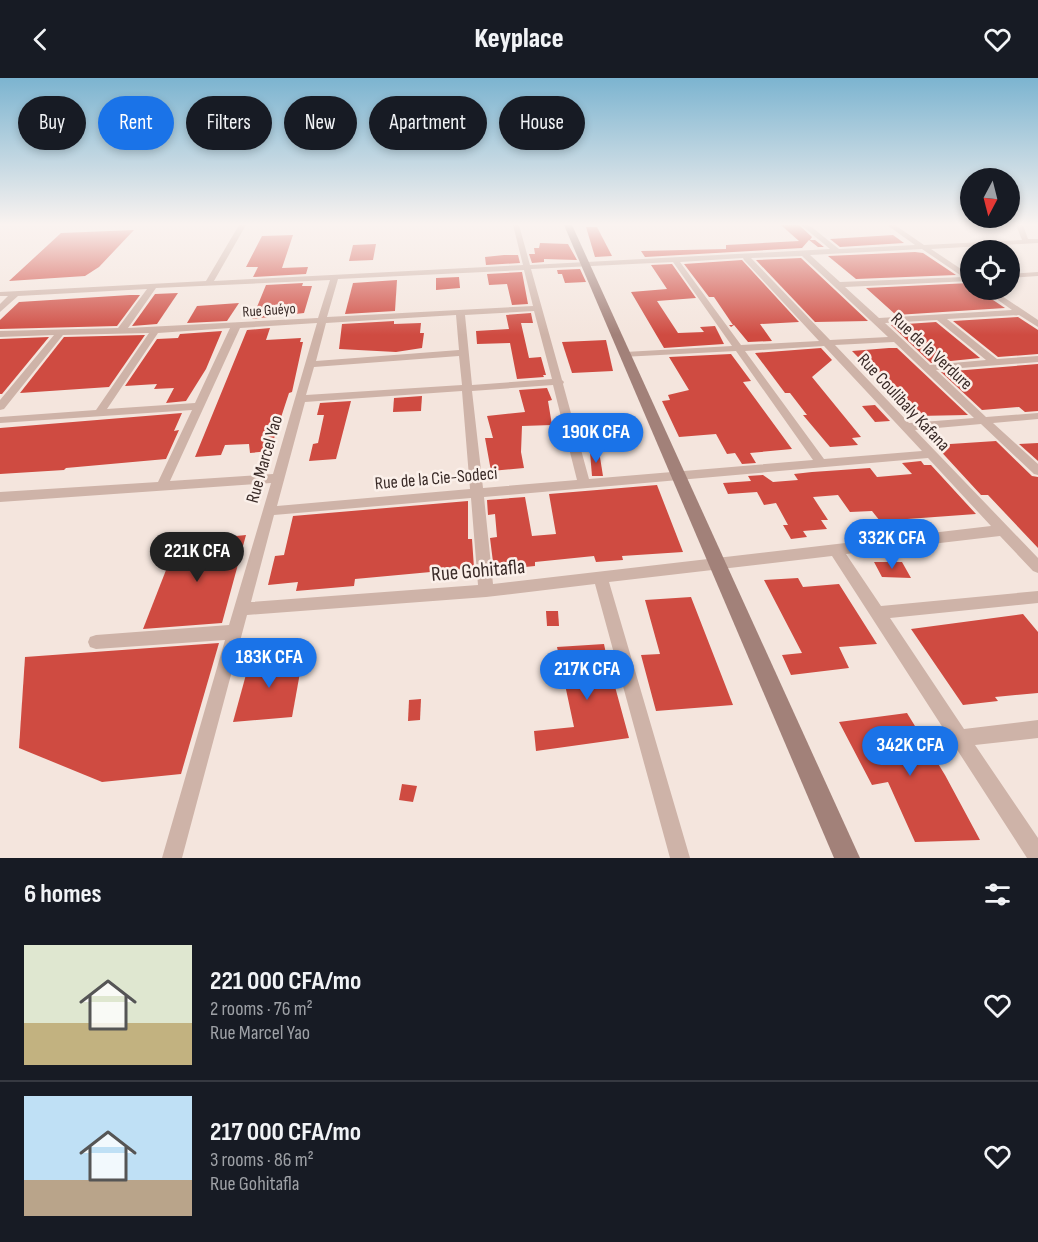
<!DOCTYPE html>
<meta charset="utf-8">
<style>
body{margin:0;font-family:"Sofia Sans Condensed",sans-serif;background:#242831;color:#f1f3f6;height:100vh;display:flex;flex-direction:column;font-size:22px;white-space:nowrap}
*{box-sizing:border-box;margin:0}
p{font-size:20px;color:#9ea1a6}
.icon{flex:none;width:33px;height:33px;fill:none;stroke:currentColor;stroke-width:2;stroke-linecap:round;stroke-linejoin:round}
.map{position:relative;height:780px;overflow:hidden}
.sheet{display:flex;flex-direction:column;background:#171b24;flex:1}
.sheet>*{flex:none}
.banner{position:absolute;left:18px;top:18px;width:600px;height:54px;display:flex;gap:12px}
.needle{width:39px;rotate:187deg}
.controls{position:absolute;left:960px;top:90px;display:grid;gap:12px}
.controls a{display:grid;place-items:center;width:60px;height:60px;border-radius:50%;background:#171b24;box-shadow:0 3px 9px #0003;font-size:30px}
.price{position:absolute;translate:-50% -51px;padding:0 14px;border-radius:21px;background:#1a73e8;color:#fff;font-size:20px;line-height:39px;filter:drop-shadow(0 2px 3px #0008)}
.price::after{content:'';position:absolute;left:50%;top:36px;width:18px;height:14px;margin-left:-9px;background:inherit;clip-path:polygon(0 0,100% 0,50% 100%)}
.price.current{background:#222;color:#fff}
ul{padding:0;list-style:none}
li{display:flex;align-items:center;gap:18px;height:150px;padding:0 24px}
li+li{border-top:2px solid #363941}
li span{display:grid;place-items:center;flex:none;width:168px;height:120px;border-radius:0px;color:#555}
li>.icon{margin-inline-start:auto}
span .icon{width:72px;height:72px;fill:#fffc;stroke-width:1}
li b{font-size:26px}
h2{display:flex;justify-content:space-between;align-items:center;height:72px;padding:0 24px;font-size:26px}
.tag{padding:0 21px;border-radius:27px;background:#171b24;box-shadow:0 3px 9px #0003;font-size:21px;line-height:54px}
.tag.current{background:#1a73e8;color:#fff}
header{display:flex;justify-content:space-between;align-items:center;height:78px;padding:0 24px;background:#171b24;font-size:27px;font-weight:800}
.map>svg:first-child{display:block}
</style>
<header><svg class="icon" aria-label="back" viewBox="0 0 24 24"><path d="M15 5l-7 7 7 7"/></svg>Keyplace<svg class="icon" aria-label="heart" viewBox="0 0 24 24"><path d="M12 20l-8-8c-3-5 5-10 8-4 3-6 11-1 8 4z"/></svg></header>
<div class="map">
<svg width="1038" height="780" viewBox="0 0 1038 780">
<rect width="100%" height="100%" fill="#f4e5dd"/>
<g fill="#cf4b41">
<polygon points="781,147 799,147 812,159 810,162 815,162 824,169 818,169 809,162 802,170 645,179 641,173 726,171 726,167 799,163"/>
<polygon points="586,149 597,149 612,178 595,179"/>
<polygon points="134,152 99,189 85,198 9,203 61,155"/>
<polygon points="293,157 282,190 308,189 306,196 253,199 258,189 246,189 262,158"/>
<polygon points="893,157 904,165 840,169 830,161"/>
<polygon points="540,165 568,166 577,182 544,181 544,184 532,185 529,176 535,176 534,170 539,170"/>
<polygon points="376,166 373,182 349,183 353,167"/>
<polygon points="915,174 923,175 956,197 856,201 828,178"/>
<polygon points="504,177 518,177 520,185 486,187 485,179"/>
<polygon points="801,180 868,243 815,244 756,182"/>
<polygon points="742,182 799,244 760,246 772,263 748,264 734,247 731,249 729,247 733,247 714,219 709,219 684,186"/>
<polygon points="672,186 696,220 657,223 678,255 704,254 700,249 715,248 724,266 664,270 631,214 667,211 651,187"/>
<polygon points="580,191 586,204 565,205 562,196 558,196 557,192"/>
<polygon points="522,194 528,226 512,227 507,206 489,207 487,196"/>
<polygon points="459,199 460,210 436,212 436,200"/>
<polygon points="397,202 395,233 345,236 353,205"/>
<polygon points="303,205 302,208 312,208 304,235 252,241 266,207"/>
<polygon points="970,205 970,212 978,212 1005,230 896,237 866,210"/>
<polygon points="178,215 157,246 132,248 155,216"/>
<polygon points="130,217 140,217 117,248 0,251 0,242 19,224"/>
<polygon points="239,225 227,243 187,245 197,228"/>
<polygon points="531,235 533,245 521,245 529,280 541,279 546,297 543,297 544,299 517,301 510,265 477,266 476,253 509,251 506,237"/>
<polygon points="1018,239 1038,252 1038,276 998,279 953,243"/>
<polygon points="394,243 394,246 421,245 420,255 424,255 422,270 396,274 339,271 342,246"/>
<polygon points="936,244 980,280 931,285 891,247"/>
<polygon points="270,250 266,262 301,260 300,264 303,264 292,314 289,315 270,373 250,375 249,366 225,367 221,377 195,379 247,252"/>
<polygon points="222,253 206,291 186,323 166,325 174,310 154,311 157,306 125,308 157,261 178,260 180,256"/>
<polygon points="145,257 109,309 20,315 64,259"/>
<polygon points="49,259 2,316 0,316 0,261"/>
<polygon points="606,262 613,293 572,295 562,264"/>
<polygon points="821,270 832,282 812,299 861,359 852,360 858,367 830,369 803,337 807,337 790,315 785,315 755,275"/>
<polygon points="889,270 897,270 968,337 916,338 852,273"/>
<polygon points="731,276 751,303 743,304 792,371 750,375 756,385 742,386 735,375 727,376 716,356 679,359 662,323 670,322 668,317 689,312 669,279"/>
<polygon points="1038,286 1038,333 1025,334 1019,329 982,332 941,294"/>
<polygon points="547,310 552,322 548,323 552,347 522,348 521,374 524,390 491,393 485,360 493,360 487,338 525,334 519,312"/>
<polygon points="422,318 421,333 393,334 394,320"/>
<polygon points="351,323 336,381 309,383 313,366 318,365 324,337 317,337 320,325"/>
<polygon points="875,327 890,343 875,344 862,328"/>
<polygon points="182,335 174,353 179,352 166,381 66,390 64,392 0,396 0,350"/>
<polygon points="996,363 1032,398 1038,399 1038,470 988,417 981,417 935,367"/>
<polygon points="1038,365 1038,383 1019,366"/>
<polygon points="599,373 603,398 592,398 590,374"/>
<polygon points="921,383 924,387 931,387 976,436 880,443 872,433 850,434 838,417 813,419 828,442 821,442 827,451 803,453 807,459 791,461 783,447 788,447 776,425 764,427 757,414 728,416 723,405 751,403 748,398 763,397 773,404 798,402 794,396 812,394 870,390 877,399 912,396 902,385"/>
<polygon points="657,407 683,474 622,478 623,482 596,484 594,478 535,484 535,488 494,492 490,460 497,459 495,436 488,437 487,422 525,419 532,458 556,456 549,416"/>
<polygon points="468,423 468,461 472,461 474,490 355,501 354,508 296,513 298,504 268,507 275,478 284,477 293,438"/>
<polygon points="246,457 222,545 143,551 177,464"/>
<polygon points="874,484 902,484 911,500 882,499"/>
<polygon points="798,500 803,509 839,506 877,566 839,569 849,590 791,597 782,577 802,575 764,502"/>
<polygon points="691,519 733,627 656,633 641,577 660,576 645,522"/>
<polygon points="546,533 558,533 559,548 547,548"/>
<polygon points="1023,536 1038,554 1038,615 995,619 998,623 963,627 911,551"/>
<polygon points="219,565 181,696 102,704 19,670 25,579"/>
<polygon points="604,566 612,605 614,605 629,660 536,673 534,653 574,649 557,569"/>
<polygon points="303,578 292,639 233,644 250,582"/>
<polygon points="421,621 420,642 408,643 409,622"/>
<polygon points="907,635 945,697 980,762 915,764 888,704 872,707 839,644"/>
<polygon points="402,706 417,708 413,724 399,722"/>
</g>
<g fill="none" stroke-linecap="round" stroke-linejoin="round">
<g fill="#ceb3a8" fill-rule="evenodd">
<path d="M239,147h7l-32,56 309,-16 -10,-40h6l11,40 300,-16 -29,-24h8l30,24 76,-4 -28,-20h8l29,20 98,-5 -6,-15h7l5,14h10v4l-107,6 39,26v6l-125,6 34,31 133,-8 -28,-20h9l45,30v7l-19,-12 -72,4 50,40 41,-3v6l-102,8 50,47 52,-4v6l-45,4 45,41v11l-4,-1 -53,-50 -66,6 123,128v15l-5,-2 -33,-35 -154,18 35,52 157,-15v12l-148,15 74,111 74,-9v18l-63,7 63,93v20h-11l-195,-302 -223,26 81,276h-20l-75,-274 -109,13 -239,18 -65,243h-20l63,-218 -129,9 -6,-2 -2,-5 2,-5 6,-2 133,-10 42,-142 -271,19v-10l158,-10 34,-72 -192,13v-6l96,-7 53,-77 -86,2 -59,74 -4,1v-10l54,-65 -54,2v-6l118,-3 29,-39 -129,7 -18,16v-8l8,-8h-8v-4l206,-11zM922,171l41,28 -123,5 -30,-27zM802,178l86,81 -58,3 -79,-82zM743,180l1,2 75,81 -78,4 -61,-83zM673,184l59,84 -107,6 -3,1v4l114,-6 77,109 -224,19 -26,-95 1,-2 -2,-2 -31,-111zM524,192l9,36 -206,11 11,-38zM330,202l-12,38 -190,10 28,-40zM534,233l18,68 -80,6 -7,-70zM456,237l3,35 -143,11 10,-38zM937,242l49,40 -56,5 -45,-42zM317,245l-44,151 -103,7 70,-153zM230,250l-35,75 -88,6 51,-76zM894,264l80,76 -65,5 -74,-78zM824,268l98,105 -98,8 -79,-108zM459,278l3,29 -156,10 8,-28zM553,307l24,95 -94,8 -11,-97zM462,313l8,98 -193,17 28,-104zM928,380l63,68 -498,58 -9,-87zM471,420l7,87 -227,17 23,-87z"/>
<polygon points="1038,194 1038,198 1010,200 1010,196"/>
</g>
<polygon fill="#a28179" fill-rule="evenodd" points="564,147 572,147 860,780 834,780"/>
</g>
<linearGradient id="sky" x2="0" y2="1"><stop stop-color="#7cb4d0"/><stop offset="0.57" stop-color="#faf3f0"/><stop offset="1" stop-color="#faf3f0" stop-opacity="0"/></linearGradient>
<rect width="1038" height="257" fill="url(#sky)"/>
<g text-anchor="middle" stroke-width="5" stroke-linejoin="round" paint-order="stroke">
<g font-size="15" fill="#3a2b28" stroke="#fbf0ea">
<text transform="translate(269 232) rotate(-4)" y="5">Rue Guéyo</text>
</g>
<g font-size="18" fill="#3a2b28" stroke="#fbf0ea">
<text transform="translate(932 273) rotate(43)" y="6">Rue de la Verdure</text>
<text transform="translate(904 324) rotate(47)" y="6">Rue Coulibaly Kafana</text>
<text transform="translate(264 381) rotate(-74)" y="6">Rue Marcel Yao</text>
<text transform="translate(436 400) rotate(-5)" y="6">Rue de la Cie-Sodeci</text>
</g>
<g font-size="21" fill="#3a2b28" stroke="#fbf0ea">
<text transform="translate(478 492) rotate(-5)" y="7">Rue Gohitafla</text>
</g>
</g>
</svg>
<div class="controls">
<a><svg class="needle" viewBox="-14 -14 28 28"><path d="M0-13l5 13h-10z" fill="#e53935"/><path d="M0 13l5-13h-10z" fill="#9ea1a6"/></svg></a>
<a><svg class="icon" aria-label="locate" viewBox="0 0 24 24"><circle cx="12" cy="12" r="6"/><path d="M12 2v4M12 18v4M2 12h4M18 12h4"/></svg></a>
</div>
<b class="price" style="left:596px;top:386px">190K CFA</b>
<b class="price" style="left:892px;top:492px">332K CFA</b>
<b class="price current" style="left:197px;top:505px">221K CFA</b>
<b class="price" style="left:269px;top:611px">183K CFA</b>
<b class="price" style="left:587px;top:623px">217K CFA</b>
<b class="price" style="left:910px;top:699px">342K CFA</b>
<div class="banner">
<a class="tag">Buy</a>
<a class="tag current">Rent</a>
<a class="tag">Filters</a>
<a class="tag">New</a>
<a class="tag">Apartment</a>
<a class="tag">House</a>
</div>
</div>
<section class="sheet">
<h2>6 homes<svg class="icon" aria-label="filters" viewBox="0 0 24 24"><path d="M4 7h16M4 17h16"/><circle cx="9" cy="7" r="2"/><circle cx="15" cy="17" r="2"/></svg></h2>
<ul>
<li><span style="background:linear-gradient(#dfe7d0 65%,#c2b280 0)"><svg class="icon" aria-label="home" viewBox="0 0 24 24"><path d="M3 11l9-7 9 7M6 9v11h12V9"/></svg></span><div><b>221 000 CFA/mo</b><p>2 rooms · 76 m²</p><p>Rue Marcel Yao</p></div><svg class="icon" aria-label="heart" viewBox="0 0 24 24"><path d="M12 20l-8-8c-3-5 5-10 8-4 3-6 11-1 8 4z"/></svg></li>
<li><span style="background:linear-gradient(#bfe0f5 70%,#b9a48a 0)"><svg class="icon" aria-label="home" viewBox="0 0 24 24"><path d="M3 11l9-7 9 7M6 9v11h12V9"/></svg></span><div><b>217 000 CFA/mo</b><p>3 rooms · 86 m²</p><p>Rue Gohitafla</p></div><svg class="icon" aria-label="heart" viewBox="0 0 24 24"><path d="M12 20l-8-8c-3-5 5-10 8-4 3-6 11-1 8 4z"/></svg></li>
</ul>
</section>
